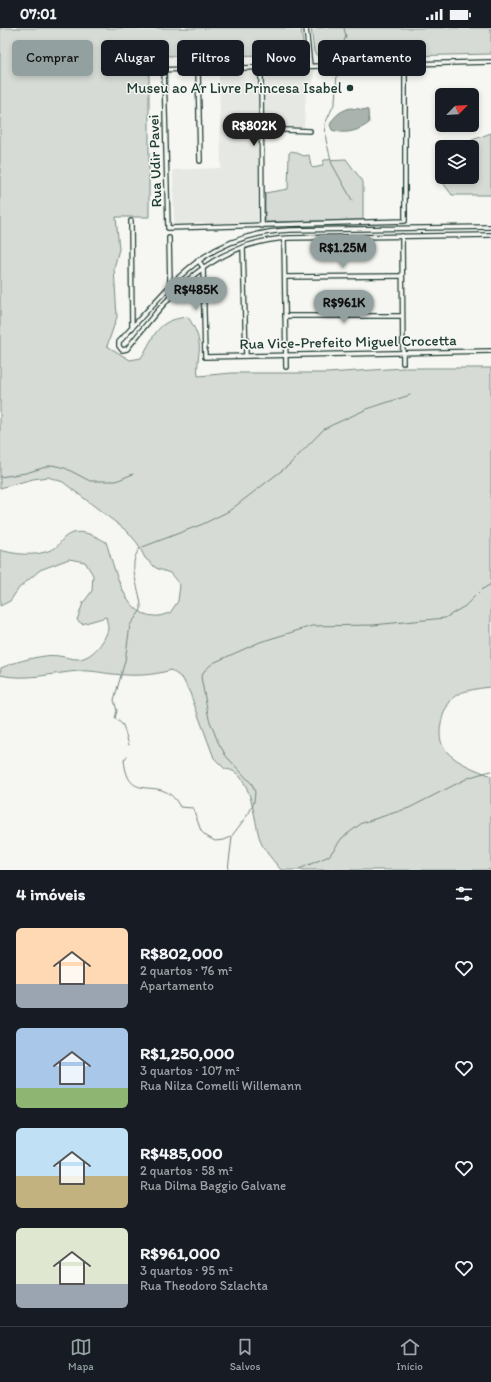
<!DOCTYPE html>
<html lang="pt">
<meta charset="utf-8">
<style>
body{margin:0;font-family:Itim,sans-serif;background:#20242c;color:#f1f3f6;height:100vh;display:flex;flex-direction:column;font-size:15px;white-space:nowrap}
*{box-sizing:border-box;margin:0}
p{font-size:13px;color:#9ea1a6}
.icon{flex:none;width:22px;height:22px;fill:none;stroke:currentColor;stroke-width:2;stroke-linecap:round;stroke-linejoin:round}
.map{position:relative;height:842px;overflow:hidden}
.sheet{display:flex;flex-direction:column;background:#171b24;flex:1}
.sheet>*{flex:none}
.guide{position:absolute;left:12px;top:12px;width:467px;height:36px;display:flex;gap:8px}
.needle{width:26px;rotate:66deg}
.fabs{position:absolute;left:435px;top:60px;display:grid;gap:8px}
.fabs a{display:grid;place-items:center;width:44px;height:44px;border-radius:6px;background:#171b24;box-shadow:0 2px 6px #0003;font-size:20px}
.price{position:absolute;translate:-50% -34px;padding:0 9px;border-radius:14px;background:#92a19f;color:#111;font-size:13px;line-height:26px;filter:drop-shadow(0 1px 2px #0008)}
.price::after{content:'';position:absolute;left:50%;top:24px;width:12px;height:9px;margin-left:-6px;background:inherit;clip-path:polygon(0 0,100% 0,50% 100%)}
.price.active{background:#222;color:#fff}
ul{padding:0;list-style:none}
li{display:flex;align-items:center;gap:12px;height:100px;padding:0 16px}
li span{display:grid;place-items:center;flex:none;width:112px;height:80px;border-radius:6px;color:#555}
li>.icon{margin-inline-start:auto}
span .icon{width:48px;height:48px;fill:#fffc;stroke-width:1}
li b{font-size:17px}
h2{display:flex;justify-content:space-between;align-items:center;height:48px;padding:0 16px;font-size:17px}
.pill{padding:0 14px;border-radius:6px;background:#171b24;box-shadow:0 2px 6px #0003;font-size:14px;line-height:36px}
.pill.active{background:#92a19f;color:#111}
.status{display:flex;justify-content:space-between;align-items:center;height:28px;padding:0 20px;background:#171b24;direction:ltr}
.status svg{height:11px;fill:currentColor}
.tabs{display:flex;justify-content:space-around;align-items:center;height:56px;border-top:1px solid #363941;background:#171b24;font-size:11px;color:#9ea1a6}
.tabs a{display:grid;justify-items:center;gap:2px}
.tabs .active{color:#92a19f}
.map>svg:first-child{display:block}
</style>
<div class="status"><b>07:01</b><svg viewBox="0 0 49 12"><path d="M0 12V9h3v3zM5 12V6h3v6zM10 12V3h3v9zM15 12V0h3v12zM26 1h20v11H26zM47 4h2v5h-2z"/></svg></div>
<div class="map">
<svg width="491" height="842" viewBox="0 0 491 842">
<rect width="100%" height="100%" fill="#f6f6f2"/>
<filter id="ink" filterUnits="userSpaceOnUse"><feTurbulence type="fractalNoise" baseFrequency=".025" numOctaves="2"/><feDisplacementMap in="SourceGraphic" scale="8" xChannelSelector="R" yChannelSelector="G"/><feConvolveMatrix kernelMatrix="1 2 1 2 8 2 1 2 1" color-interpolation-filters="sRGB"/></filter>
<g filter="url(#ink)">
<g fill="#e6e8e4">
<polygon points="313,40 315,42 312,59 306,61 304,100 265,98 265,45 270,41"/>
<polygon points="219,42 258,42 258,194 174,196 173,142 221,140"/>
</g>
<g fill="#d6dbd6" stroke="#7a8c85">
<path d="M0,0h301l3,23 -3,4 -144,1 -8,6v155h-33l3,32 -5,19 3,49 -10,29 23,14 11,-2c15,-24 15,-38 47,-41 7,11 13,22 11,36 -1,9 -2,14 -1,23l34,-3h96l75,-5h88v319c-6,0 -28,4 -33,7 -15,9 -25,43 -12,57 12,13 29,18 45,25v94h-210c-7,-9 -17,-19 -21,-30 -6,-18 -8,-70 -35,-71l-11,-11 -24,-65 -7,-14 -12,-9c-19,6 -38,6 -58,4 -11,-1 -22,-4 -34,-3 -26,2 -52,10 -79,4l1,-7c14,-6 29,-10 44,-12 11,-2 21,2 31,3 15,1 29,-17 32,-30 0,-3 -1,-8 -2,-12l-24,7 -5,-4 6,-17 9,-12 1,-16 -8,-13 -16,-3 -29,11 -21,18 -9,13 -10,5v-56c18,5 38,7 55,-2 4,-2 6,-8 10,-11 13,-10 29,-2 41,5 8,23 17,73 48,74 5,1 11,-2 16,-3l8,-12 2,-16 -10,-12 -14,-5 -11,-10 -7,-14 -10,-12 -65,-50 -15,-5 -15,2 -33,9z"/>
<polygon points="311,0 491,0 491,26 319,30 314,24"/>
<polygon points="491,105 491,167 452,167 440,151 442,148 472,149 472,119 465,119 472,112"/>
<polygon points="292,123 304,128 309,127 311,138 313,140 322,138 324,132 346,131 363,154 363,190 362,192 267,194 265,192 265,165 288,161 289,125"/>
</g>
<path fill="#aab3ae" stroke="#72847d" d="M350,80l18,2 1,13c-11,8 -23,12 -37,7l-2,-5c4,-9 10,-14 20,-17z"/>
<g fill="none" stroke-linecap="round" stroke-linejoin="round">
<g stroke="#72847d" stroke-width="1">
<polyline points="337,32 346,8 344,0"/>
<polyline points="337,45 335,74 325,96 326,112 332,136 352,172"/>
<polyline points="0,449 26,445 52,437 65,440 90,453 116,453 133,446"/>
<path d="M129,717l-6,-20 -8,-7 2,-7 -3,-11 11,-39 5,-36 11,-15c1,-20 -16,-43 -1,-62l63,-24 26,-13 60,-46 35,-36 8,-4 35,-16 43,-14"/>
<path d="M127,728l-3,4c5,49 37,10 56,47l13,1 8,23 5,5 9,5 9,-1 7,-3 18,-24 5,-11 1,-10 -3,-8 -26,-28 -8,-14 -9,-23 -8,-42 3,-6 9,-8 47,-21 52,-16 61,-1 72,-7 20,-12 16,-16 10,-6"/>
<polyline points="228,842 232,809"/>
<polyline points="297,842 329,828 342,810 362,795 409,780 470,749 491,743"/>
</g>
<g stroke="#1f3d34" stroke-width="6">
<g id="street">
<polyline points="306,0 310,38"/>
<polyline points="261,39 262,198"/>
<polyline points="198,41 200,133"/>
<polyline points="150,42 491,34"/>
<polyline points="164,42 168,200 405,193 405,36"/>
<polyline points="261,101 310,103"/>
<polyline points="131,193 132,300"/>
<path d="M491,199l-201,3c-87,4 -117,54 -171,112v4l3,4 5,-1c44,-57 85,-107 162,-111l202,-3"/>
<polyline points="402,208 403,335"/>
<polyline points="169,210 170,256"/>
<polyline points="284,211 286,339"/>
<polyline points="243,219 246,328"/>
<polyline points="198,232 203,239 205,329 491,323"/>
<polyline points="285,249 402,248"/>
<polyline points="285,288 402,288"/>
</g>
</g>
<use href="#street" stroke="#f6f6f2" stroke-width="3.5"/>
</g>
</g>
<circle fill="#1f3d34" stroke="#f6f6f2" stroke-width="1.5" cx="350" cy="60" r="4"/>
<g text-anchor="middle" stroke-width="3" stroke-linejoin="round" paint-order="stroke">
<g font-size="15" fill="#1f3d34" stroke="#f6f6f2" text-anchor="end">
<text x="342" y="65">Museu ao Ar Livre Princesa Isabel</text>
</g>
<g font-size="15" fill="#1f3d34" stroke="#f6f6f2">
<text transform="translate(155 133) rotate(-92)" y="5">Rua Udir Pavei</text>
<text transform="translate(348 314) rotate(-1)" y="5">Rua Vice-Prefeito Miguel Crocetta</text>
</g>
</g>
</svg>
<div class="fabs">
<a><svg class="needle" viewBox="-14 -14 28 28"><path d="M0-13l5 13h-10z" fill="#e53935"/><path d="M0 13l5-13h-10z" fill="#9ea1a6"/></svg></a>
<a><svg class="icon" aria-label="layers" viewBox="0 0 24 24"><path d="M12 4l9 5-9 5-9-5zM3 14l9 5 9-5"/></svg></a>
</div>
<b class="price active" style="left:254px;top:119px">R$802K</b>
<b class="price" style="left:343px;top:241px">R$1.25M</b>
<b class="price" style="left:196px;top:283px">R$485K</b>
<b class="price" style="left:344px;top:296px">R$961K</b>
<div class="guide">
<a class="pill active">Comprar</a>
<a class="pill">Alugar</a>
<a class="pill">Filtros</a>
<a class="pill">Novo</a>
<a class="pill">Apartamento</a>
</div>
</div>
<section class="sheet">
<h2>4 imóveis<svg class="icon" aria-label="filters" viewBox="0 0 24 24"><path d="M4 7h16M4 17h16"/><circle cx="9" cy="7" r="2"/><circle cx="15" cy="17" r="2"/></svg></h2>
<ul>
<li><span style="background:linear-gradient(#ffd9b3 70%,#9aa5b1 0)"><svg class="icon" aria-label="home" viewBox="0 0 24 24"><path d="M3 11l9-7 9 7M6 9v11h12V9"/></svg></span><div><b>R$802,000</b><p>2 quartos · 76 m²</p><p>Apartamento</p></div><svg class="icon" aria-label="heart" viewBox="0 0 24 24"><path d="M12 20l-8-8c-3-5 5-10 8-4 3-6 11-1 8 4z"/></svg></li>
<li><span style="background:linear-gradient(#a9c7e8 75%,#8fb573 0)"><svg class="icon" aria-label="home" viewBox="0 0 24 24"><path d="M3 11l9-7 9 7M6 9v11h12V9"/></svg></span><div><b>R$1,250,000</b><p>3 quartos · 107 m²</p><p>Rua Nilza Comelli Willemann</p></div><svg class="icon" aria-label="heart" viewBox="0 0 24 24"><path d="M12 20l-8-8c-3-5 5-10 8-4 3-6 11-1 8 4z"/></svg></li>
<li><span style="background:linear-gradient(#bfe0f5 60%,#c2b280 0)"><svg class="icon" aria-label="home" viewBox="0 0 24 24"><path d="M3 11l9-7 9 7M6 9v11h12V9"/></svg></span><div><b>R$485,000</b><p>2 quartos · 58 m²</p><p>Rua Dilma Baggio Galvane</p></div><svg class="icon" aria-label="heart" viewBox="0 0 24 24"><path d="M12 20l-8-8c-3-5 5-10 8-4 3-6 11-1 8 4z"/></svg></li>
<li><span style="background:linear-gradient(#dfe7d0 70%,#9aa5b1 0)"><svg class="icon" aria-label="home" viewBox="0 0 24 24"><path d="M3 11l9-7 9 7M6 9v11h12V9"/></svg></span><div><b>R$961,000</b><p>3 quartos · 95 m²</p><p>Rua Theodoro Szlachta</p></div><svg class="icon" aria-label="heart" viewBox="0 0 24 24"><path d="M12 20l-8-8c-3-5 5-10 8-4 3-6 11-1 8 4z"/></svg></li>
</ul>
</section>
<nav class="tabs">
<a class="active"><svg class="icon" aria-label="map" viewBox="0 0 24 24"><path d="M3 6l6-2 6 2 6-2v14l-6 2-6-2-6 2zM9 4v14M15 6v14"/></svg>Mapa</a>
<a><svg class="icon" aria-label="saved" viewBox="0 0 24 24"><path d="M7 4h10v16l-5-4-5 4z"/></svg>Salvos</a>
<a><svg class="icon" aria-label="home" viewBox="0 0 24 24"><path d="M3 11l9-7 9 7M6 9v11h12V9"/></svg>Início</a>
</nav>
